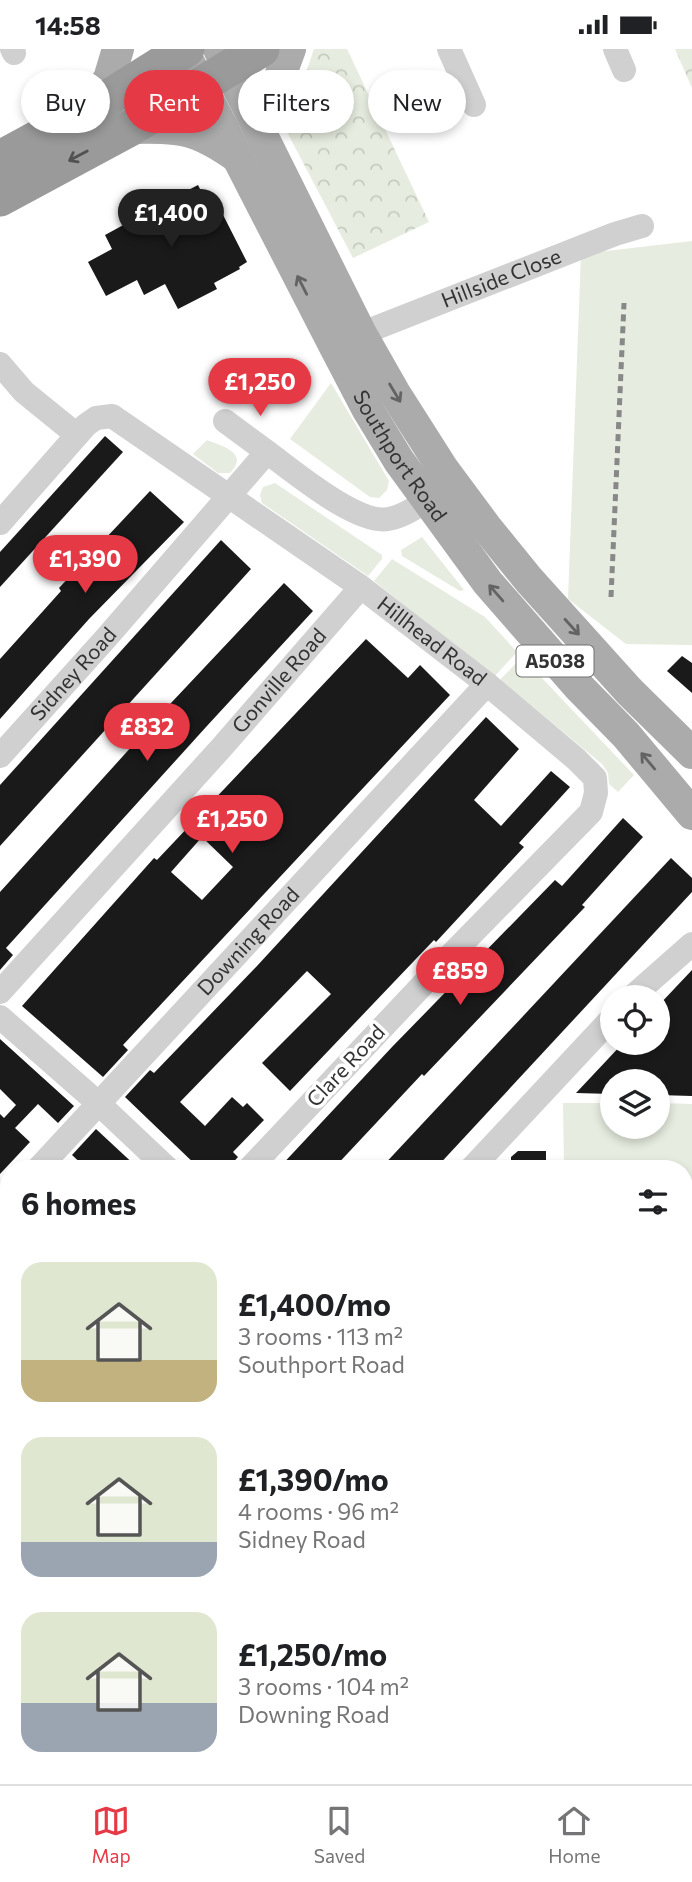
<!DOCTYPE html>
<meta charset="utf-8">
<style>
body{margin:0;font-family:Commissioner,sans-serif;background:#f2f2f2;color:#202124;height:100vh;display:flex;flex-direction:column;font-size:26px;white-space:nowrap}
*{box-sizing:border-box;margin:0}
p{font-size:23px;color:#757577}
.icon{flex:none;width:38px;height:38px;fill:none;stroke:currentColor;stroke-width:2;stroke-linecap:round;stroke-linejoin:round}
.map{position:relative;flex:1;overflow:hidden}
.panel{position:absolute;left:0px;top:1111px;width:693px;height:625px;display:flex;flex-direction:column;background:#fff;border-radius:28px 28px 0 0;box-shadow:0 4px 10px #0003}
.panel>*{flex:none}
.top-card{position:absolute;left:21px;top:21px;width:651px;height:63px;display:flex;gap:14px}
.controls{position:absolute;left:600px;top:936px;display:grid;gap:14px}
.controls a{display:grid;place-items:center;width:70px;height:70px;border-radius:50%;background:#fff;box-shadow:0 4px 10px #0003;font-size:35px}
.price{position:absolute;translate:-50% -60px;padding:0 16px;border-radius:24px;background:#e63946;color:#fff;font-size:23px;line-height:46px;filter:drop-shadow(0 2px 4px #0008)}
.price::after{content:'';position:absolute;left:50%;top:42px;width:21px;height:16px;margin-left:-10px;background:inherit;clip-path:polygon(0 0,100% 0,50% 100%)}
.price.on{background:#222;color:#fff}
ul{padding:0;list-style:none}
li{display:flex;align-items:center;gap:21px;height:175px;padding:0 21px}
li span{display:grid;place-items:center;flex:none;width:196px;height:140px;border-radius:21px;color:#555}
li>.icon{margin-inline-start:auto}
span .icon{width:84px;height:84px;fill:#fffc;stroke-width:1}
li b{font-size:30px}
h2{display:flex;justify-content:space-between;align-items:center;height:84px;padding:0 21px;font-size:30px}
.chip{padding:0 24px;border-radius:32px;background:#fff;box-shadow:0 4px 10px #0003;font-size:24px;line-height:63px}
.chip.on{background:#e63946;color:#fff}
.status{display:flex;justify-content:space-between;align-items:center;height:49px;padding:0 35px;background:#fff;direction:ltr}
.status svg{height:19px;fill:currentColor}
.tabs{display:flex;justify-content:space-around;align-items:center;height:98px;border-top:2px solid #e0e0e0;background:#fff;font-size:19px;color:#757577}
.tabs a{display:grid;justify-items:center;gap:4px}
.tabs .on{color:#e63946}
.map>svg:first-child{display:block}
</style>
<div class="status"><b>14:58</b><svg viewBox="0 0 49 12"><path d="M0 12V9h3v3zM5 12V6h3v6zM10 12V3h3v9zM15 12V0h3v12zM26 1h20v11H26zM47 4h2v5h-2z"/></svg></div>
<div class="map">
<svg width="692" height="1735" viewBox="0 0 692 1735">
<defs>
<pattern id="forest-crowns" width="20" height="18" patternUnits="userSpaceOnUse" patternTransform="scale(1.75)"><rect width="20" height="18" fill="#e6ecdf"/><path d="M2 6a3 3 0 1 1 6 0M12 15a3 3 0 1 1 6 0" fill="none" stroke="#c6cbc0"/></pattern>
</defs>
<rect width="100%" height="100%" fill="#fff"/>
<g fill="#e6ecdf">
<polygon points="692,192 692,596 626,595 568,550 581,205"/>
<polygon points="331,334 389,432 387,441 379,449 370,448 290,390"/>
<path d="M207,391c15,6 43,13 23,33h-12l-25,-19z"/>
<polygon points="275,434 382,506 382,510 368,527 262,454 260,446 263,438"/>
<polygon points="422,488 464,541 460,542 402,507 401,501"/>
<polygon points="392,510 485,568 517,603 494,628 374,532"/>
<polygon points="522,608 634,726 618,743 609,735 608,724 602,715 500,631"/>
<polygon points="563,1054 612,1054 612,1078 658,1078 658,1054 692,1055 692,1735 672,1735 672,1727 684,1727 684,1120 666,1120 665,1117 564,1120"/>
<rect x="559" y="1727" width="48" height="8"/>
</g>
<g fill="url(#forest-crowns)">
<polygon points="314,0 347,0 429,173 353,209 286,81"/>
<polygon points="675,0 692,0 692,39"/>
</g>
<g fill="#1a1a1a" fill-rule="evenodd">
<polygon points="198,136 209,158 217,154 247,213 239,218 240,220 214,234 217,240 178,260 165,235 144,246 137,231 106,247 88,213 112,200 105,186 127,174 123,167 135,160 172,141 175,148"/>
<polygon points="105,387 123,403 0,538 0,503"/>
<polygon points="150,442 184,473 89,570 0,670 0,610 61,542 59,539"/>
<polygon points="221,491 251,520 0,797 0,736"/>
<polygon points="284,534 313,562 206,678 6,899 13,906 0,921 0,843 171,654"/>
<path d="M366,590l42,39 12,-13 30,30 -327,350 5,5 -25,27 -81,-71 132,-148 3,2zM202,788l31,30 -31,33 -31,-28z"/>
<polygon points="682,607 692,614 692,644 667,622"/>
<polygon points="486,668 519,700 474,751 501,777 551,722 570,738 519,794 524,798 436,893 434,891 290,1042 262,1014 331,945 307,922 276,954 180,1053 205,1077 232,1048 243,1058 247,1054 264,1071 233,1103 238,1108 227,1120 200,1120 125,1048 150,1021 154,1024 257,917"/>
<polygon points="623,769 643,788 582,856 585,858 424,1027 422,1025 333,1120 278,1120 392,998 555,831 562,837"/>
<polygon points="671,809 692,829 692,843 435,1120 380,1120"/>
<polygon points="692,921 692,1047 658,1046 658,1032 612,1032 612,1045 576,1044 623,994 658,994 658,957"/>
<polygon points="0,990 74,1057 58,1074 38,1055 15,1079 30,1093 0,1125 0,1065 4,1069 16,1056 0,1040"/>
<polygon points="96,1080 139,1120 87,1120 72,1106"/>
<polygon points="518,1102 546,1102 546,1120 511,1120 511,1108"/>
</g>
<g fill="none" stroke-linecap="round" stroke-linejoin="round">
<g stroke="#d0d0d0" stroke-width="24">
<polyline points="12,0 14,4"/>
<polyline points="449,0 474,56"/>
<polyline points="615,0 624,21"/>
<path id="s1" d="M345,291l270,-106 27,-8"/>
<polyline points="0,315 24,343 77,386"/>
<polyline points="225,372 267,403"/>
<path id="s2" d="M0,474l86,-98 10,-7 16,-2 249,171 126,97 89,75 19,19 1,15 -5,19 -144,147 -198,210"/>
<path id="s3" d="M0,707l107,-119 160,-185c26,19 90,73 121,67 18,-3 37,-17 51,-29"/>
<path id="s4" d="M0,943l222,-245 139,-160"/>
<polyline points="632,948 692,895"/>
<polyline points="0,968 98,1054 168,1120"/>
<path id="s5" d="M38,1120l449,-485"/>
<polyline points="471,1120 612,969"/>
<polyline points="0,1165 9,1155"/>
<polyline points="0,1384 9,1374"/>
<polyline points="0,1619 9,1610"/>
<polyline points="94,1735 102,1727"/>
<polyline points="262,1735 270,1727"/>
<polyline points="443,1735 450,1727"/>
</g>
<g stroke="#ababab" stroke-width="32">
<path id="s6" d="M182,0l152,296 34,65 31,51 89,122 90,103 48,49 66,79"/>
<polyline points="219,0 361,285 394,343 443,420 486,478 529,531 629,642 692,704"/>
<polyline points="86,61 109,30 118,0"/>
<path d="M130,79c51,-1 66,0 107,29"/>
<polyline points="260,82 290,0"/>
<polyline points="0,1577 9,1584"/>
<polyline points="182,1727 192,1735"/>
</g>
<g stroke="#9a9a9a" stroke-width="37">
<polyline points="0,110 83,65 186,0"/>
<polyline points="0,149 130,79 261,0"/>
</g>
<g stroke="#888" stroke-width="5" stroke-dasharray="7 5" stroke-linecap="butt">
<polyline points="611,548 624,254"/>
<polyline points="614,1118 614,1120"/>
<polyline points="616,1727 617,1735"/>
<polyline points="628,1727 628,1735"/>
</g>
</g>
<defs><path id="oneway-shaft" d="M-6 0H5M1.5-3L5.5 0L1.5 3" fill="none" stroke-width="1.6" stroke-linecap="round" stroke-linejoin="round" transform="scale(1.75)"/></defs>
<use stroke="#525252" href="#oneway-shaft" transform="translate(78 107) rotate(152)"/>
<g stroke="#636363">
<use href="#oneway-shaft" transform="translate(302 236) rotate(-117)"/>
<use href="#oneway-shaft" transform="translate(395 344) rotate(59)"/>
<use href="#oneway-shaft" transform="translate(496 544) rotate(-131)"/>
<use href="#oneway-shaft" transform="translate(572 578) rotate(48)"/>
<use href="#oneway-shaft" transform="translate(648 712) rotate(-130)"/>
</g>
<g text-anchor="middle" stroke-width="7" stroke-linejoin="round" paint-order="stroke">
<rect fill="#fff" stroke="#707070" stroke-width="2" x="516.5" y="596.5" width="77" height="31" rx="5"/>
<g font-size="19" font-weight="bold" fill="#333">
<text x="555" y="619">A5038</text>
</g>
<g font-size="21" fill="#333" stroke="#fff">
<text dy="7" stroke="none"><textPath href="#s1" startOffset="168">Hillside Close</textPath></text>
<text dy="7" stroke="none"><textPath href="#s6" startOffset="462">Southport Road</textPath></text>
<text dy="7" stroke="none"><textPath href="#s2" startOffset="550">Hillhead Road</textPath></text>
<text dy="7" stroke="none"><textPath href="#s3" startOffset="110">Sidney Road</textPath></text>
<text dy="7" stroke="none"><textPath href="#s4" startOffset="418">Gonville Road</textPath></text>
<text dy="7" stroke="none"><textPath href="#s5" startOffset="310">Downing Road</textPath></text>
<text transform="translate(346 1017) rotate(-47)" y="7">Clare Road</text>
</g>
</g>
</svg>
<div class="controls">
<a><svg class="icon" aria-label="locate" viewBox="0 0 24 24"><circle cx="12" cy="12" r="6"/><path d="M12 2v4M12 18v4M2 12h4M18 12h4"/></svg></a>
<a><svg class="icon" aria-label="layers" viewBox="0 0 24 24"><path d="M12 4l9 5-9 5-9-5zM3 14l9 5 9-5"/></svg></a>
</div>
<b class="price on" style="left:171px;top:200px">£1,400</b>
<b class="price" style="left:260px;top:369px">£1,250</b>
<b class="price" style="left:85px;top:546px">£1,390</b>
<b class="price" style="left:147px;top:714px">£832</b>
<b class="price" style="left:232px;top:806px">£1,250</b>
<b class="price" style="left:460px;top:958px">£859</b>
<div class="top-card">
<a class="chip">Buy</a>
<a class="chip on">Rent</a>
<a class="chip">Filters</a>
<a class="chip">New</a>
</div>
<section class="panel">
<h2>6 homes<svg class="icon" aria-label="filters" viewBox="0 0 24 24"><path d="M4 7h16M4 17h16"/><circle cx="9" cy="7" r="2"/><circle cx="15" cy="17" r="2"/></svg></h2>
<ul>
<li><span style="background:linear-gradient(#dfe7d0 70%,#c2b280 0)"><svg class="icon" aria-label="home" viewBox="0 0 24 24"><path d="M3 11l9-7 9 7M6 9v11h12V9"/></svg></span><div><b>£1,400/mo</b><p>3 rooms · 113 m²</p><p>Southport Road</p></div></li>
<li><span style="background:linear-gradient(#dfe7d0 75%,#9aa5b1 0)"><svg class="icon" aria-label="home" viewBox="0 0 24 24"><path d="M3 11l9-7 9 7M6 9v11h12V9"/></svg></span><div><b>£1,390/mo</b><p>4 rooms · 96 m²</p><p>Sidney Road</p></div></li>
<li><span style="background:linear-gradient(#dfe7d0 65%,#9aa5b1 0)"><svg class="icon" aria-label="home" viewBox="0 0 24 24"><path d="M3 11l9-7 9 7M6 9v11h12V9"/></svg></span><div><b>£1,250/mo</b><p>3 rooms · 104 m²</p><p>Downing Road</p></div></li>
</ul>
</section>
</div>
<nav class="tabs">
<a class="on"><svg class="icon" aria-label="map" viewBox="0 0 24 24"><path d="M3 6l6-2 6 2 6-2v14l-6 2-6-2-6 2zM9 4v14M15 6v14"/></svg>Map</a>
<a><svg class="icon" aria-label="saved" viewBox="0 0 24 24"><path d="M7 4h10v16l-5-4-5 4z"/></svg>Saved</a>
<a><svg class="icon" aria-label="home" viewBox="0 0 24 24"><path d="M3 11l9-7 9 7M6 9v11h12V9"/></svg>Home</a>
</nav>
